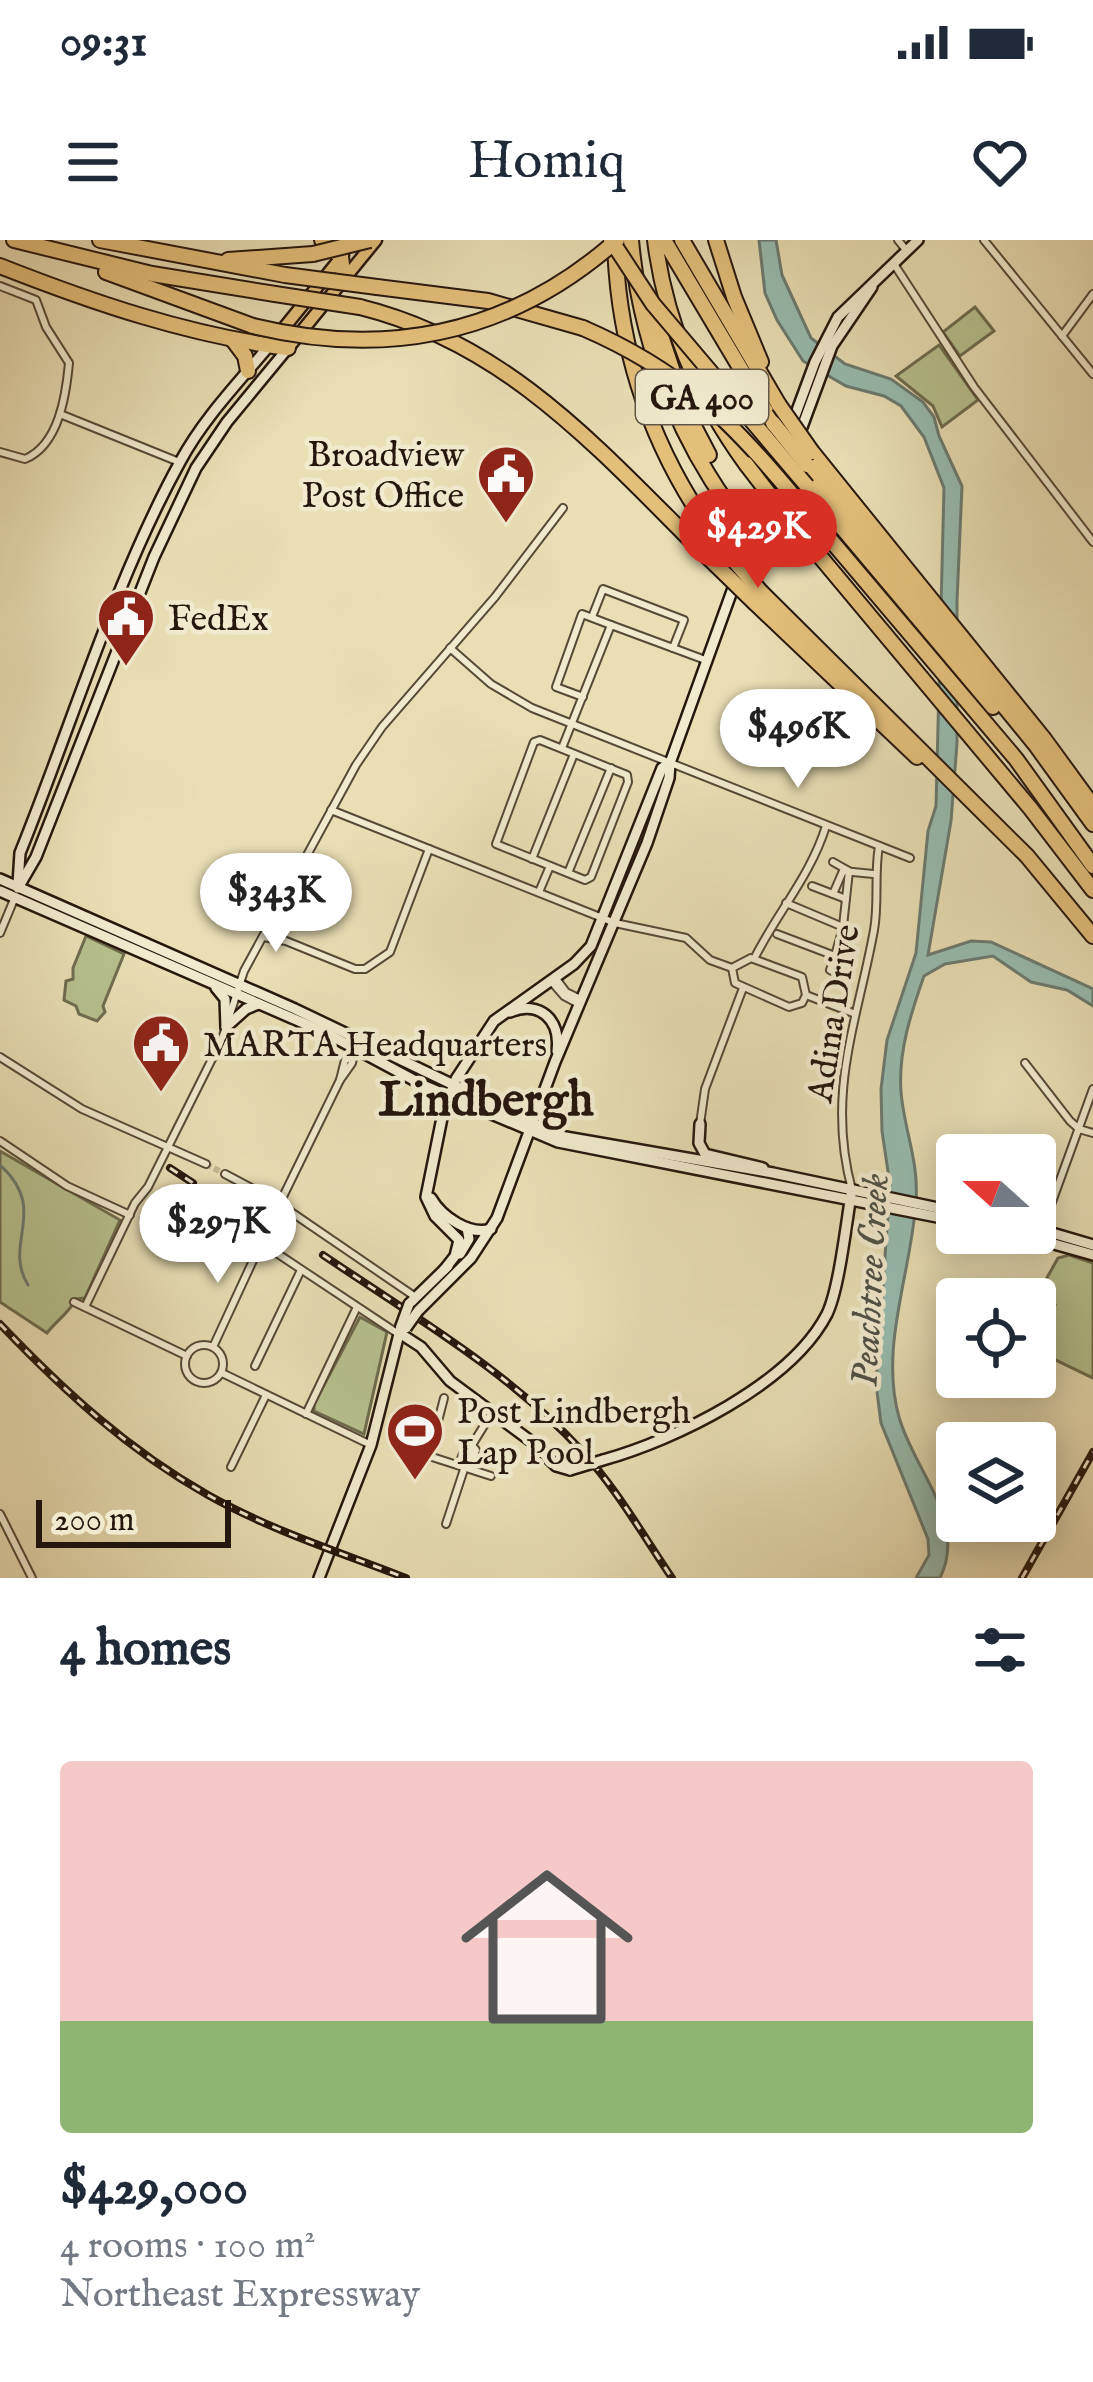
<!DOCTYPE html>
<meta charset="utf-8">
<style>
body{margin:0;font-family:"IM FELL English",serif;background:#f2f2f3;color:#1f2937;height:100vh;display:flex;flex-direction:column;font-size:45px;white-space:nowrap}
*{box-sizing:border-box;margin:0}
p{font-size:39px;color:#747a83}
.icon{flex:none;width:66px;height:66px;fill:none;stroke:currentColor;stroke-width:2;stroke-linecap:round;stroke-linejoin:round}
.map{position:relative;height:1338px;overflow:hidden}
.drawer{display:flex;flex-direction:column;background:#fff;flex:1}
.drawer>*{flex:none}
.needle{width:78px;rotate:291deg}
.controls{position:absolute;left:936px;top:894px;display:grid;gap:24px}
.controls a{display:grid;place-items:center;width:120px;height:120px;border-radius:12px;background:#fff;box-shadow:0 6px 30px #0003;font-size:60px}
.scale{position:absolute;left:36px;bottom:30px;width:195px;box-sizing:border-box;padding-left:12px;border:6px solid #26170e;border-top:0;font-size:33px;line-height:42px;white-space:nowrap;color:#26170e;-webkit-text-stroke:9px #f1eace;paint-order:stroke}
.price{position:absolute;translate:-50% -102px;padding:0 27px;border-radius:42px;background:#fff;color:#222;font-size:39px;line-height:78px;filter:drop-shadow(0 3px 6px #0008)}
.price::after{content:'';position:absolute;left:50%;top:72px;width:36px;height:27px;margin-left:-18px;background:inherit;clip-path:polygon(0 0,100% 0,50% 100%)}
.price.current{background:#d93025;color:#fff}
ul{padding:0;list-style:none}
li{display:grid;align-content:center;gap:24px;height:636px;padding:0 60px}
li span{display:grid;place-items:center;height:372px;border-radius:12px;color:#555}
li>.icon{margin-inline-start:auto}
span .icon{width:216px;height:216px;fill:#fffc;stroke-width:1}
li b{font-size:51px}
h2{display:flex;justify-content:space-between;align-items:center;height:144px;padding:0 60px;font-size:51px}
.status{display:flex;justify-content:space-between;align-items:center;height:84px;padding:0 60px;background:#fff;direction:ltr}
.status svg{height:33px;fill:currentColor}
header{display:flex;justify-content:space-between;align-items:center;height:156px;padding:0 60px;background:#fff;font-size:54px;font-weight:600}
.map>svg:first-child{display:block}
</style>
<div class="status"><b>09:31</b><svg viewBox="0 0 49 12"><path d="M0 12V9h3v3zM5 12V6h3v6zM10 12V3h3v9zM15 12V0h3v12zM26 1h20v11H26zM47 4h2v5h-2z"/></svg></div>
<header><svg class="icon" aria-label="menu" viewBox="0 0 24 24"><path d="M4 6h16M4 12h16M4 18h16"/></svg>Homiq<svg class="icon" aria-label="heart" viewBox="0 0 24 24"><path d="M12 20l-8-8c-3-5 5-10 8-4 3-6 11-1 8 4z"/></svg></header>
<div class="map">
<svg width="1093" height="1338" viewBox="0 0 1093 1338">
<rect width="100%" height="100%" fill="#e9deb4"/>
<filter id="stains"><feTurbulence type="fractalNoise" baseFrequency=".00167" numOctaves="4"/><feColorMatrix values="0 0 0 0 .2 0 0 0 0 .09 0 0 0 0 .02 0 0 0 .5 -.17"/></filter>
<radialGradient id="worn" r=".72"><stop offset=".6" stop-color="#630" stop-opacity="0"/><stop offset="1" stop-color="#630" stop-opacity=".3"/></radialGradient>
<g fill="#b6c18e" stroke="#6e6c4e" stroke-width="3">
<polygon points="975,67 994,91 960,116 943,92"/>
<polygon points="939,105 978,160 942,187 933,166 896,136"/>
<polygon points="86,696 124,714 103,766 105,772 97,781 79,774 76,766 64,760 66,741 73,739 73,728"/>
<path d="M0,911l120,69 -35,78 -9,1c-7,14 -19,21 -29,34l-47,-31z"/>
<polygon points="1069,1015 1093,1023 1093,1138 1035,1110 1035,1103 1055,1065 1039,1052 1058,1018"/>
<polygon points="360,1077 387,1092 364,1194 314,1171 314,1164"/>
</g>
<path fill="#97bcb0" stroke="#6a7a6f" stroke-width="3" d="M759,0h17l6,35 29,63 34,26 46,15 32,23 11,15 5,19 23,50 -5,115v142l-6,78 -23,134 43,-14 20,1 102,47v17l-26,-16 -36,-8 -38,-26 -48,8 -21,12c-13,37 -26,76 -23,116 3,37 18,70 15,108 -4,71 -37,146 -17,217 15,54 69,104 41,161h-24l13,-23 -1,-16 -47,-116 -5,-39 14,-199 -8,-54 -1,-42 6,-49 29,-87 12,-122 8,-25 8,-318 -20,-51 -23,-31 -17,-10 -38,-10 -43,-25 -26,-41 -12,-27z"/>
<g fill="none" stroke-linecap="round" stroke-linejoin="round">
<path stroke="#6a7a6f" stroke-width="3" d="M0,925c50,45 2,78 28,120"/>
<polyline stroke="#c2b693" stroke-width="6" stroke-dasharray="6 3" stroke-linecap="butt" points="206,924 225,934"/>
<g stroke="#574938" stroke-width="10">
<g id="street">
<polyline points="898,0 907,11"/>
<polyline points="984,0 1093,134"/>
<polyline points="894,24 974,147 1093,302"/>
<path d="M0,46l36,14 10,27 23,36c-3,32 -10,82 -44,96l-25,-7"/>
<polyline points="1062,96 1093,54"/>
<polyline points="60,174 179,222"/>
<polyline points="592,377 603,349 684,380 673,408"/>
<polyline points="450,408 491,444 532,468 910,618"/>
<polyline points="583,457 556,447 582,374 611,385"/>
<polygon points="540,500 627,535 628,542 591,637 585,640 496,604 534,502"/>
<polyline points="562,508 611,385 708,421"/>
<polyline points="331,570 615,683 686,698 710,720 732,728"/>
<polyline points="532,619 574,514"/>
<polyline points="833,622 849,631 843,686"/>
<polyline points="568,633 611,528"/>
<polyline points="812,646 846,659"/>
<polyline points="539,652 550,626"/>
<polyline points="833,654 843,631 873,634"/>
<polyline points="0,693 15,657"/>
<polyline points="777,694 835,716 843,687 786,663"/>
<polyline points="263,697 286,701 355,729 365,729 390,712 429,609"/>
<polyline points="835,716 830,730 845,737"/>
<polygon points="751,718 802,737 806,755 802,763 789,767 735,743 732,728"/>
<path d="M754,719c23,-46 57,-84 72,-133"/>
<polyline points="555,737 566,752 580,759"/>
<polyline points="550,740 564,756 579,764"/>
<polyline points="806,755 853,773"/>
<polyline points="0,817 82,869 206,924"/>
<polyline points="1025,823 1070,881 1079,889 1093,893"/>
<polyline points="340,840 345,820 351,818"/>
<polyline points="700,884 705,849 743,748"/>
<polyline points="0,901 67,946 130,975"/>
<polyline points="225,934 272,959 414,1056"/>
<path d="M852,950c-26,-97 5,-167 22,-260 5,-28 0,-56 5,-84"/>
<polyline points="1046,991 1048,973 1093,849"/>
<polyline points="262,1004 264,981 275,973 340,840 352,823 355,808"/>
<polyline points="263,1004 397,1093"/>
<polyline points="74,1062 187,1116"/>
<polyline points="85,1067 135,963 148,947 222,799 244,731 356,525 382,487 495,357 563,268"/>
<circle cx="204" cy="1124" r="19"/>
<polyline points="213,1107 275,973"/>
<polyline points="255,1126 301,1030"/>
<polyline points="222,1133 371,1205"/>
<polyline points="444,1158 429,1216 491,1236"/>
<polyline points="306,1174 356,1069"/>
<polyline points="465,1224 472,1222 476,1210 472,1205"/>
<polyline points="465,1224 461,1219 465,1208 472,1205"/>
<polyline points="231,1227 266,1155"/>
<polyline points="0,1274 32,1338"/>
<polyline points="446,1284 472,1205 493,1171"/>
</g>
</g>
<g stroke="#26170e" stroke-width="14">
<g id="secondary">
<polyline points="792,184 815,122 838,77 918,0"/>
<polyline points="798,198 832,106 872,47"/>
<polyline points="757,304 782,242"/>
<polyline points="0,639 295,769 560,896 773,933 957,972"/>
<path d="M18,644l2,-31c51,-126 95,-273 160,-391 23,-43 58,-79 89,-116"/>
<polyline points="18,648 36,617 154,317 196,228 227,182 288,108"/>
<polyline points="0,651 324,792 425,846 558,902 957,981"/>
<polyline points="216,748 225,759 226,787"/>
<path d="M510,772c30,-12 51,8 47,39"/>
<polyline points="226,787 246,769 258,764"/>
<polyline points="700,884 699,903 705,914 763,928"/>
<path d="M431,958c11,19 39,38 60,31"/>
<polyline points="1035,988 1093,1005"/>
<polyline points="1015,993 1093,1015"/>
<polyline points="460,1014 469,999 467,988"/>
<polyline points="444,1030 455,1016 459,1000 435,976 426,957 443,873 456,839 494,781 574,724 591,706 662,528 670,523"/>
<polyline points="409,1064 448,1026"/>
<polyline points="418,1071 471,1018 497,978 555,822 647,603 669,538 670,523 768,251"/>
<polyline points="401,1094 421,1107 450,1141 532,1202 556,1226 570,1230"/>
<path d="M603,1220c72,-20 188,-76 224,-146 12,-25 19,-89 24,-119"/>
<polyline points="319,1338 371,1205 401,1086"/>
</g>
</g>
<g stroke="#26170e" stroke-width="15">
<g id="primary">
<polyline points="279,94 343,15"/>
<polyline points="288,108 376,0"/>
</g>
</g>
<g stroke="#26170e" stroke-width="18">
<g id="highway">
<polyline points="14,0 152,34 275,54"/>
<polyline points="100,0 285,35"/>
<polyline points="322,0 341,17 344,39"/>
<path d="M631,0c10,111 54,218 127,303"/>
<path d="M655,0c10,81 43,158 91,224"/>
<polyline points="664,0 773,183"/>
<polyline points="682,0 779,165"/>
<polyline points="716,0 734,57 761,122"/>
<path d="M615,5c4,112 41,215 109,304"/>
<polyline points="228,20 313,14"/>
<path d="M0,26c94,37 188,69 288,82"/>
<polyline points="106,32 253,86"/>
<polyline points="377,47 488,61 583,88"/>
<polyline points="648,57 686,171 709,215"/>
<path d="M360,67c154,38 247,152 356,258"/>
<polyline points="233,100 245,116 248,131"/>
<polyline points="812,212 1044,499 1093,566"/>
<polyline points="807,225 1035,504 1093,584"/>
<polyline points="807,246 993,467"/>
<polyline points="736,258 753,261 767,252"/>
<polyline points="796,259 1016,519 1093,626"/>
<polyline points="787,277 1031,569 1093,650"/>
<polyline points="761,352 1027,616 1093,696"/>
<polyline points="755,363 917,517"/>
</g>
</g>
<use href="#street" stroke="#f1eace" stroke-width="6"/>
<use href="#secondary" stroke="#f1eace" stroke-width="9"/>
<use href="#primary" stroke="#e4bf7a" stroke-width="10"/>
<use href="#highway" stroke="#e4bf7a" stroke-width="14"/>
<g stroke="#26170e" stroke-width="8">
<g id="rail">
<polyline points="170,928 193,943"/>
<path d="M323,1015c90,61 184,115 258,195 35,38 62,85 91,128"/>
<path d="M0,1084c63,66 128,126 208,171 62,35 131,57 198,83"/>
<polyline points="1022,1338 1093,1212"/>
</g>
</g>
<use href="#rail" stroke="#f1eace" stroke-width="3" stroke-dasharray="9" stroke-linecap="butt"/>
<g stroke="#26170e" stroke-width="14" stroke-linecap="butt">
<g id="secondary-bridge">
<polyline points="401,1086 409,1064"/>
<polyline points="406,1088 418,1071"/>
<polyline points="570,1230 603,1220"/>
</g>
</g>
<g stroke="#26170e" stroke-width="18" stroke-linecap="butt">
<g id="highway-bridge">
<polyline points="611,0 653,64 807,246"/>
<polyline points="313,14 370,0"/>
<polyline points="285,35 377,47"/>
<polyline points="275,54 360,67"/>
<path d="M253,86c136,33 258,8 364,-86"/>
<path d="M583,88c97,42 147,91 213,171"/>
<polyline points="779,165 812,212"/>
<polyline points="773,183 807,225"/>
<polyline points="746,224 787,277"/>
<polyline points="724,309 761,352"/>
<polyline points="716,325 755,363"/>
</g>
</g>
<use href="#secondary-bridge" stroke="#f1eace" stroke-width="9"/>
<use href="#highway-bridge" stroke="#e4bf7a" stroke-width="14"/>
</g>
<defs>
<g id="civic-pin" transform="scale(3)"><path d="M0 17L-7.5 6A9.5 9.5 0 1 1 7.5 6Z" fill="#8f2418" stroke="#f1eace"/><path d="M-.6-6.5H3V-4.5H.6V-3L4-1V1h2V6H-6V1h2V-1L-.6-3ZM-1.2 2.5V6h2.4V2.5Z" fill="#fff"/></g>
<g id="stadium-pin" transform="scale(3)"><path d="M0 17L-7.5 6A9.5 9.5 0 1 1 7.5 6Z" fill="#8f2418" stroke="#f1eace"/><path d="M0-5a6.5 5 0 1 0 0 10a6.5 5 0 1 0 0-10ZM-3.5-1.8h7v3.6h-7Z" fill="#fff"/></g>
</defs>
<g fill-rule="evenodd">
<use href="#civic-pin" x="506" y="234"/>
<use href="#civic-pin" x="126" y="377"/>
<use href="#civic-pin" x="161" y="803"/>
<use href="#stadium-pin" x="415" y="1191"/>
</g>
<g text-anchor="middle" stroke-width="9" stroke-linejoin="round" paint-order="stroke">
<rect fill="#f1eace" stroke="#635648" stroke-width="3" x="636" y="130" width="132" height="54" rx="9"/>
<g font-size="33" font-weight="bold" fill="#26170e">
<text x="702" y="169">GA 400</text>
</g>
<g font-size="36" fill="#26170e" stroke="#f1eace" text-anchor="start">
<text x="464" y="226" text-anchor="end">Broadview<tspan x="464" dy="41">Post Office</tspan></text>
<text x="168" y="390">FedEx</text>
<text x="203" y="816">MARTA Headquarters</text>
<text x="457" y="1183">Post Lindbergh<tspan x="457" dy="41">Lap Pool</tspan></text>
</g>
<g font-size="36" fill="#26170e" stroke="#f1eace">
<text transform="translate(832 773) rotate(-81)" y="13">Adina Drive</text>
</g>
<g font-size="39" font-style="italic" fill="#4e5147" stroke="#f1eace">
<text transform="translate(868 1040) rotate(-87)" y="14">Peachtree Creek</text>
</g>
<g font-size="48" font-weight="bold" fill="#26170e" stroke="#f1eace">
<text x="486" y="875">Lindbergh</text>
</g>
</g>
<rect width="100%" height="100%" filter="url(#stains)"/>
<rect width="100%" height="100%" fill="url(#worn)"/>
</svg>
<div class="controls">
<a><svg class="needle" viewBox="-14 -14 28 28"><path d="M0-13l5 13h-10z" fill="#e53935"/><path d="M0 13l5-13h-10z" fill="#747a83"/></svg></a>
<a><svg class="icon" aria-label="locate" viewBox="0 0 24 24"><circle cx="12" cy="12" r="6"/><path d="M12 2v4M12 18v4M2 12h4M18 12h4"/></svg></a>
<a><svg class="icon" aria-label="layers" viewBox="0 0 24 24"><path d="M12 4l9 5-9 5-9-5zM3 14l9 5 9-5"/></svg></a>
</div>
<div class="scale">200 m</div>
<b class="price current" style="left:758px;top:351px">$429K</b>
<b class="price" style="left:798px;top:551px">$496K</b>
<b class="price" style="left:276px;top:715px">$343K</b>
<b class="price" style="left:218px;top:1046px">$297K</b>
</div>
<section class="drawer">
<h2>4 homes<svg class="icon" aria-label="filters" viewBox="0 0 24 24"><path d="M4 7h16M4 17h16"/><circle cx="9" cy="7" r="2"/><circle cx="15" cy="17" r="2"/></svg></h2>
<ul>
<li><span style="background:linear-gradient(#f6c9c9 70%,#8fb573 0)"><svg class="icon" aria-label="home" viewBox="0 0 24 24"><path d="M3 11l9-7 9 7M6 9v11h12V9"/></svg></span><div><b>$429,000</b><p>4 rooms · 100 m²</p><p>Northeast Expressway</p></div></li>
</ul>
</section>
